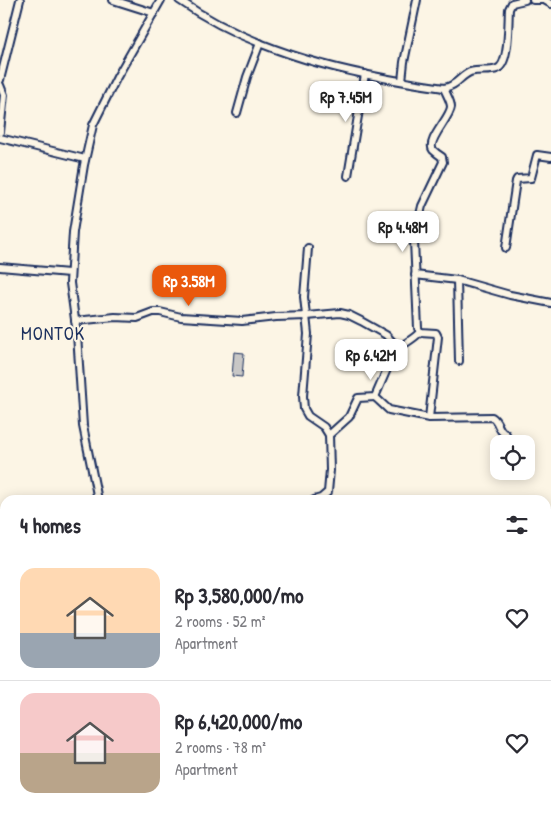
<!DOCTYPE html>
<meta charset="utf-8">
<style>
body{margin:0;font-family:"Patrick Hand",sans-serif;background:#f2f2f3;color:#2b2b33;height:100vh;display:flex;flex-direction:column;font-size:19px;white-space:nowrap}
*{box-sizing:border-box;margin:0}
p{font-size:16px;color:#7c7c81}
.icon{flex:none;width:28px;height:28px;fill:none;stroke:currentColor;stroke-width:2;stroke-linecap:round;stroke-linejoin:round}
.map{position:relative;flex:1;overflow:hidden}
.drawer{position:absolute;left:0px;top:495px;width:551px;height:320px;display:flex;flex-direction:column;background:#fff;border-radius:15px 15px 0 0;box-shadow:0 2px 12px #0003}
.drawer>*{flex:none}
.controls{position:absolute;left:490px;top:435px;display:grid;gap:10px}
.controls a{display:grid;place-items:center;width:45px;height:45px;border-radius:10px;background:#fff;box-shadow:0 2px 12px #0003;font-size:25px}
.price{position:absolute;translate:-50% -42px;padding:0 11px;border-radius:10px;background:#fff;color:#222;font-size:16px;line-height:32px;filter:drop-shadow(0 1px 2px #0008)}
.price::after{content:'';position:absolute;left:50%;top:30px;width:15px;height:11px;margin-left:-8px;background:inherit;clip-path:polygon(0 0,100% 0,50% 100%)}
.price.selected{background:#ea580c;color:#fff}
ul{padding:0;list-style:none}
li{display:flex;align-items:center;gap:15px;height:125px;padding:0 20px}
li+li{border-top:1px solid #e1e1e2}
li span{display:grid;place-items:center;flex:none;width:140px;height:100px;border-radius:15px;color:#555}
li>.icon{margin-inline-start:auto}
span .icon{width:60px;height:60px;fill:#fffc;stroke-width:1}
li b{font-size:21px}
h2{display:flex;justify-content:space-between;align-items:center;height:60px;padding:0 20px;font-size:21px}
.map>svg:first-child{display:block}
</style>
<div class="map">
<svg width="551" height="815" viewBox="0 0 551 815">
<rect width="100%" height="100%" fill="#fcf5e5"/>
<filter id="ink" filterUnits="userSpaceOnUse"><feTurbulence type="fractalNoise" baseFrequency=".02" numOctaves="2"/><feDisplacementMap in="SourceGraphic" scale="10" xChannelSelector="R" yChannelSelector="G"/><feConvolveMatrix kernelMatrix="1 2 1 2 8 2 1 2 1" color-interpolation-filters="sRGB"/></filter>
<g filter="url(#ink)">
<polygon fill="#c8c7c6" stroke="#1b2f5e" points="234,352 244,353 242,377 232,376"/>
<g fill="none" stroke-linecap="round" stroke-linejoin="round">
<g stroke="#1b2f5e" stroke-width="10">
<g id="minor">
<polyline points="113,0 154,13"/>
<path d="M179,0c77,54 173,75 265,88 13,-2 16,-12 26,-16 9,-3 19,0 27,-3 13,-5 11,-48 12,-60l3,-6 13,-3"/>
<polyline points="533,0 544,0 551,4"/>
<polyline points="0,80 20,0"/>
<polyline points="402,81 404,62 417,0"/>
<polyline points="0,85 4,95 0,132"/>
<polyline points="237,113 247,77 260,43"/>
<polyline points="0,138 85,159"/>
<polyline points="348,176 365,74"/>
<polyline points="308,248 304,297 308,334 303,396 304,409 308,416 324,427 329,435 330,470 328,492 321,498 314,500"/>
<polyline points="506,248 516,181 517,179 531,178 537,155 551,157"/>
<polyline points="0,267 69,273"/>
<polyline points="415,275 457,280 510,295 551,303"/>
<polyline points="457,280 459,361"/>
<polyline points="75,321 115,317 137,318 153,312 160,312 181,317 242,321 276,317 307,316 340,313 349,315 361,321 386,335 398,348"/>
<path d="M375,397l14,13 40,8 63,-1c7,4 6,15 14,17l3,10"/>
<path d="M429,418l9,-81 -2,-4 -16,-1 -2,-4 -4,-87 8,-35 21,-44 -1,-5c-3,-2 -7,-5 -9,-7 -7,-9 17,-32 18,-43 0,-6 -5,-13 -7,-19"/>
<path d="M329,435l20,-18 9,-19 17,-1 19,-44c7,-9 18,-12 26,-21"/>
<polyline points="98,500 83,426 77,334 70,283 73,232 84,165 93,125 117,77 161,0"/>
<polyline points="0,567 5,564"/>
<polyline points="0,756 5,747"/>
<polyline points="12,810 12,815"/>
<polyline points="499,815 501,810"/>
</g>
</g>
<g stroke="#1b2f5e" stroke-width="12">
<g id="tertiary">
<polyline points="546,747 551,746"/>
<polyline points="0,759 5,759"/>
</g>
</g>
<use href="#minor" stroke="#fcf5e5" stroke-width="6"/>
<use href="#tertiary" stroke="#fcf5e5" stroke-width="9"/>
</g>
</g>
<g text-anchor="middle" stroke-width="4" stroke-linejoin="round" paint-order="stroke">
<g font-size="18" letter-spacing="1" fill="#1b2f5e" stroke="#fcf5e5">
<text x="53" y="340">MONTOK</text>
</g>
</g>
</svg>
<div class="controls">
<a><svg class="icon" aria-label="locate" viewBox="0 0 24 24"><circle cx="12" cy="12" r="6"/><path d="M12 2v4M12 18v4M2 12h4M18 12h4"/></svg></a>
</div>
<b class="price" style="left:346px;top:123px">Rp 7.45M</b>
<b class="price" style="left:403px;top:253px">Rp 4.48M</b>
<b class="price selected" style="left:189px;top:307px">Rp 3.58M</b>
<b class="price" style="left:371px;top:381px">Rp 6.42M</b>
<section class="drawer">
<h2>4 homes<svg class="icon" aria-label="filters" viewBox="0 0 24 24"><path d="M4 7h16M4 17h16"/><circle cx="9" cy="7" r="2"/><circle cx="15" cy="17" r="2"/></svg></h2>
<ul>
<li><span style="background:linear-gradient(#ffd9b3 65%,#9aa5b1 0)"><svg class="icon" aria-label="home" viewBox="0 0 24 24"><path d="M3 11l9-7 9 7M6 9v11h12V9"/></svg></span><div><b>Rp 3,580,000/mo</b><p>2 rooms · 52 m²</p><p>Apartment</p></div><svg class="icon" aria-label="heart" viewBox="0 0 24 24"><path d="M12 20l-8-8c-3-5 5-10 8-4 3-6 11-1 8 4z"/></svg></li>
<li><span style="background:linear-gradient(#f6c9c9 60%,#b9a48a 0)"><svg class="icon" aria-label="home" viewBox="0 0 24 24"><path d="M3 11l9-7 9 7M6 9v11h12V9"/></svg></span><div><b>Rp 6,420,000/mo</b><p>2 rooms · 78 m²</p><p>Apartment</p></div><svg class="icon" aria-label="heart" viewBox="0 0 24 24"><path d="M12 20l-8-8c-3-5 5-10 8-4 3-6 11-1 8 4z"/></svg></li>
</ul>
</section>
</div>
